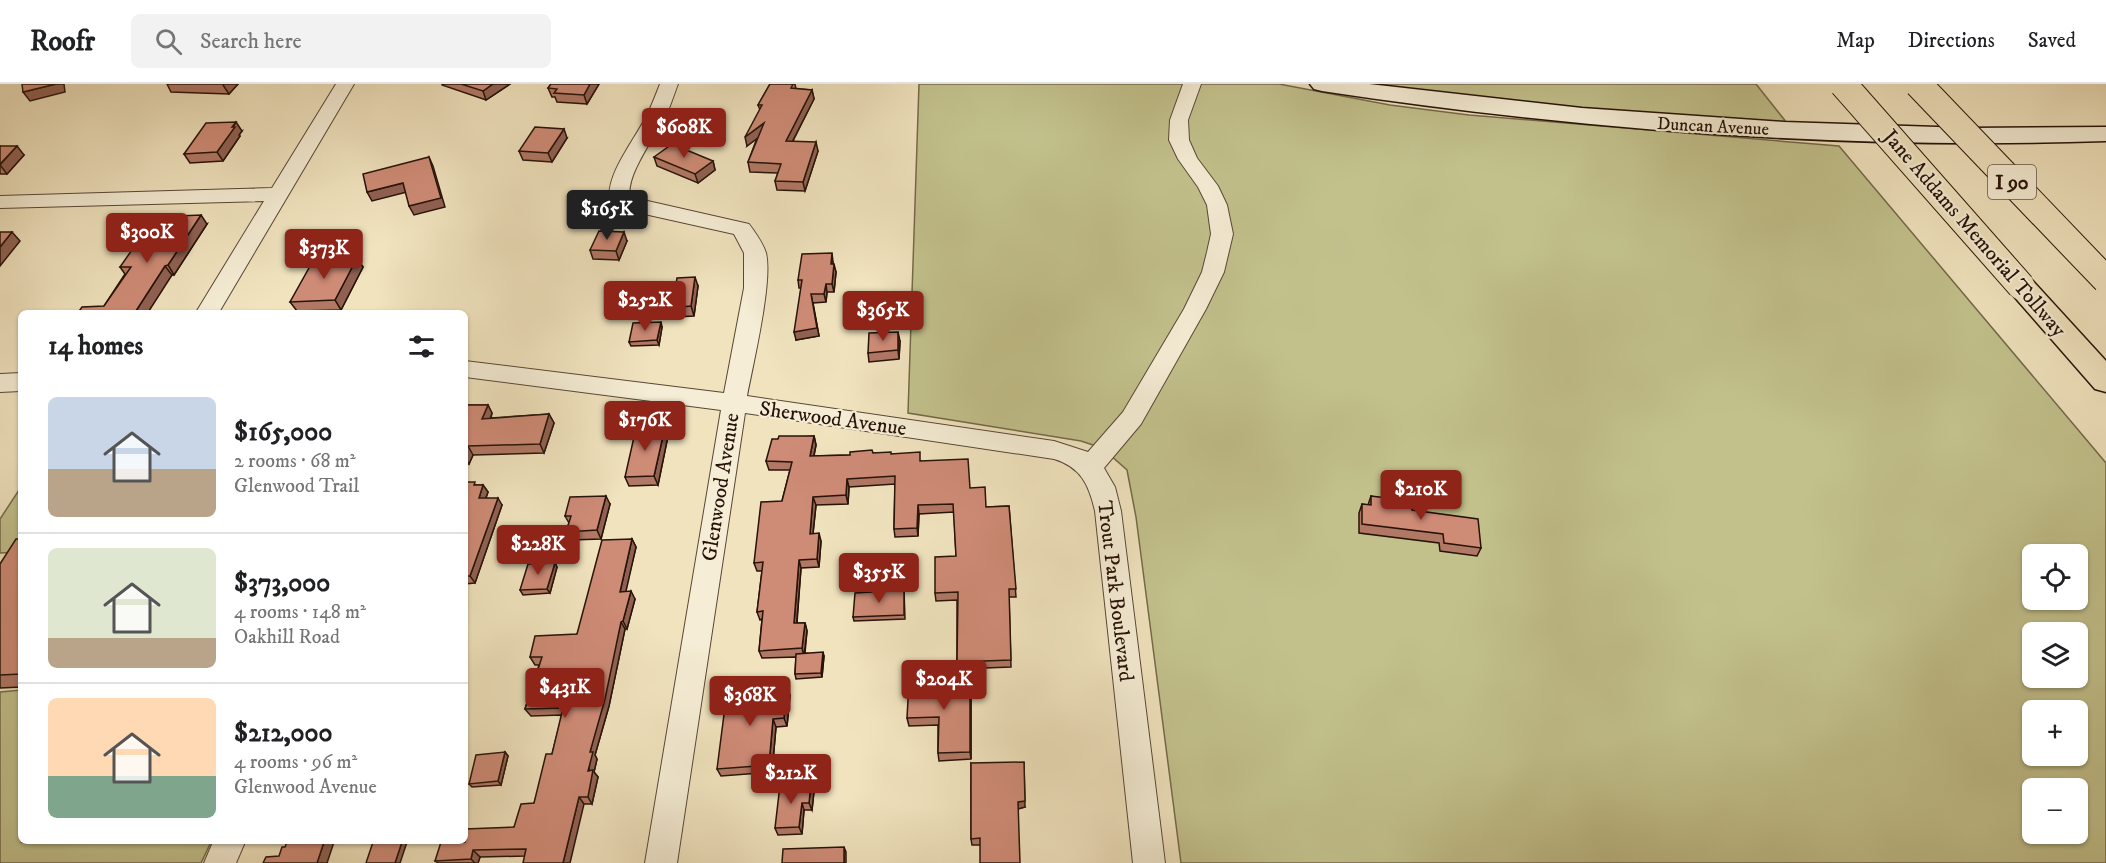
<!DOCTYPE html>
<meta charset="utf-8">
<style>
body{margin:0;font-family:"IM FELL DW Pica",serif;background:#f2f2f2;color:#202124;height:100vh;display:flex;flex-direction:column;font-size:22px;white-space:nowrap}
*{box-sizing:border-box;margin:0}
p{font-size:20px;color:#757577}
.icon{flex:none;width:33px;height:33px;fill:none;stroke:currentColor;stroke-width:2;stroke-linecap:round;stroke-linejoin:round}
.map{position:relative;flex:1;overflow:hidden}
.side{position:absolute;left:18px;top:226px;width:450px;height:534px;display:flex;flex-direction:column;background:#fff;border-radius:9px;box-shadow:0 2px 4px #0004}
.side>*{flex:none}
.buttons{position:absolute;left:2022px;top:460px;display:grid;gap:12px}
.buttons a{display:grid;place-items:center;width:66px;height:66px;border-radius:9px;background:#fff;box-shadow:0 2px 4px #0004;font-size:30px}
.price{position:absolute;translate:-50% -51px;padding:0 14px;border-radius:6px;background:#8f2418;color:#fff;font-size:20px;line-height:39px;filter:drop-shadow(0 2px 3px #0008)}
.price::after{content:'';position:absolute;left:50%;top:36px;width:18px;height:14px;margin-left:-9px;background:inherit;clip-path:polygon(0 0,100% 0,50% 100%)}
.price.current{background:#222;color:#fff}
ul{padding:0;list-style:none}
li{display:flex;align-items:center;gap:18px;height:150px;padding:0 30px}
li+li{border-top:2px solid #e0e0e0}
li span{display:grid;place-items:center;flex:none;width:168px;height:120px;border-radius:9px;color:#555}
li>.icon{margin-inline-start:auto}
span .icon{width:72px;height:72px;fill:#fffc;stroke-width:1}
li b{font-size:26px}
h2{display:flex;justify-content:space-between;align-items:center;height:72px;padding:0 30px;font-size:26px}
header{display:flex;align-items:center;gap:36px;box-sizing:border-box;height:84px;padding:0 30px;background:#fff;border-bottom:2px solid #e0e0e0}
header strong{font-size:28px}
nav{display:flex;gap:33px;margin-inline-start:auto;font-size:21px}
.search{width:420px;height:54px;background:#f2f2f2;display:flex;align-items:center;gap:15px;box-sizing:border-box;padding:0 21px;border-radius:9px;color:#757577;font-size:22px}
.map>svg:first-child{display:block}
</style>
<header>
<strong>Roofr</strong>
<div class="search"><svg class="icon" aria-label="search" viewBox="0 0 24 24"><circle cx="10" cy="10" r="6"/><path d="M15 15l6 6"/></svg>Search here</div>
<nav><a>Map</a><a>Directions</a><a>Saved</a></nav>
</header>
<div class="map">
<svg width="2106" height="779" viewBox="0 0 2106 779">
<rect width="100%" height="100%" fill="#f0e3be"/>
<filter id="stains"><feTurbulence type="fractalNoise" baseFrequency=".00333" numOctaves="4"/><feColorMatrix values="0 0 0 0 .2 0 0 0 0 .09 0 0 0 0 .02 0 0 0 .5 -.17"/></filter>
<radialGradient id="worn" r=".72"><stop offset=".6" stop-color="#630" stop-opacity="0"/><stop offset="1" stop-color="#630" stop-opacity=".3"/></radialGradient>
<g fill="#c2c18c" stroke="#746a4a" stroke-width="1.5" fill-rule="evenodd">
<path d="M919,0h360l111,21 79,10 370,31 267,317v400h-925l-45,-346 -9,-47 -25,-22 -21,-7 -173,-28zM2032,471h46v45h-46zM2032,549h46v45h-46zM2032,627h46v45h-46zM2032,705h46v45h-46z"/>
<polygon points="1356,0 1756,0 1787,39 1585,27"/>
<polygon points="21,403 21,468 0,469 0,435"/>
<polygon points="21,606 21,758 211,758 201,779 0,779 0,608"/>
</g>
<g fill="none" stroke-linecap="round" stroke-linejoin="round">
<g stroke="#594736" stroke-width="2">
<g id="street">
<polygon points="336,0 354,0 218,230 195,230 264,117 0,124 0,112 272,104"/>
<path d="M660,0h18c-4,10 -7,21 -12,31 -10,20 -41,61 -36,82l119,27c6,8 14,19 17,29 7,28 -13,111 -19,143l307,45 34,11 35,-40 61,-103 18,-37 5,-20 4,-18 -4,-29 -9,-18 -20,-28 -9,-19 1,-20 13,-36h18l-13,36 1,20 8,18 21,28 9,19 6,29 -9,38 -18,37 -65,115 -37,44 11,19 6,24 44,352h-32l-38,-352c-6,-26 -14,-44 -41,-52l-309,-46 -68,450h-32l76,-453 -256,-33v-16l259,32 20,-105v-35l-10,-19 -112,-25 -12,-9c-5,-25 26,-62 37,-85 5,-10 9,-21 13,-31z"/>
<polygon points="21,289 21,307 0,308 0,290"/>
<polygon points="213,758 245,758 236,779 204,779"/>
</g>
</g>
<g stroke="#271308" stroke-width="3">
<path id="secondary" d="M1310,0h59l213,24 202,14 184,6 138,-1v14c-261,9 -526,-11 -784,-50l-8,-2z"/>
</g>
<g stroke="#271308" stroke-width="3">
<polygon id="highway" points="2021,193 2031,195 2106,277 2106,308 2095,305 2011,209 2007,202 2011,195"/>
</g>
<use href="#street" fill="#f5edd5" fill-rule="evenodd"/>
<use href="#secondary" fill="#f5edd5" fill-rule="evenodd"/>
<use href="#highway" fill="#f0e3be" fill-rule="evenodd"/>
<g stroke="#271308" stroke-width="29" stroke-linecap="butt">
<g id="highway-bridge">
<polyline points="1843,0 2021,202"/>
<polyline points="1918,0 2106,196"/>
</g>
</g>
<use href="#highway-bridge" stroke="#f0e3be" stroke-width="27"/>
</g>
<g fill="#b17865" stroke="#271308" stroke-width="1.5">
<polygon points="167,0 238,0 229,10 171,8"/>
<polygon points="442,0 510,0 486,16 442,1"/>
<polygon points="551,0 599,0 587,20 557,18 555,13 552,13 548,4"/>
<polygon points="770,0 795,0 796,5 812,6 814,15 793,57 818,67 805,107 777,106 775,97 778,89 750,88 748,78 757,54 747,62 760,26 758,21"/>
<polygon points="242,47 239,51 240,52 223,77 190,79 184,70"/>
<polygon points="567,54 552,78 523,76 519,67"/>
<polygon points="0,62 24,71 7,90 0,90"/>
<polygon points="654,73 713,77 715,86 698,99 657,82"/>
<polygon points="207,140 174,191 172,191 104,222 125,190 120,183"/>
<polygon points="627,157 619,176 593,175 590,166"/>
<polygon points="357,174 363,183 341,226 297,227 290,218"/>
<polygon points="833,178 833,180 836,188 834,208 827,208 826,218 813,219 819,252 796,256 801,204 799,204 798,196"/>
<polygon points="698,202 694,232 675,233 672,224"/>
<polygon points="662,243 659,261 631,262 629,258"/>
<polygon points="900,257 899,275 869,278 868,269"/>
<polygon points="465,321 488,321 492,329 491,334 549,330 554,339 544,369 473,371 469,380 465,380"/>
<polygon points="665,343 668,352 658,401 629,402 625,393"/>
<polygon points="814,352 816,361 814,372 850,371 873,369 891,370 921,377 970,404 986,423 1009,422 1016,513 1009,513 1011,583 958,585 957,578 957,516 936,517 935,509 956,472 954,428 919,430 918,452 895,453 894,445 895,400 849,403 848,420 816,421 813,450 821,457 819,483 801,484 797,539 805,539 807,547 805,569 824,572 822,593 796,595 795,590 796,573 762,574 759,567 762,535 760,536 757,528 762,487 757,487 754,479 782,417 790,386 769,386 766,377 778,355"/>
<polygon points="465,398 477,401 483,401 488,408 486,414 502,421 475,499 465,500"/>
<polygon points="1371,412 1412,426 1481,464 1477,472 1440,467 1439,459 1359,449 1359,429 1362,420 1368,421"/>
<polygon points="610,420 601,455 571,456 566,448 569,439 565,432"/>
<polygon points="21,455 21,603 0,604 0,480"/>
<polygon points="632,455 636,463 625,508 635,515 627,545 625,545 609,622 595,671 597,675 594,688 598,693 592,720 584,720 525,772 480,773 478,779 438,779 435,777 514,743 534,719 552,670 562,631 531,632 525,625 539,581 535,581 530,573 577,550"/>
<polygon points="555,479 557,483 550,509 523,511 520,506"/>
<polygon points="904,506 905,535 854,537 853,533"/>
<polygon points="970,595 971,603 971,675 939,677 938,669 938,641 909,642 907,634"/>
<polygon points="787,603 790,611 787,642 776,643 772,688 721,692 717,685"/>
<polygon points="505,668 508,672 501,701 472,703 469,700"/>
<polygon points="971,679 1025,723 1018,725 980,761 972,761 971,755"/>
<polygon points="811,700 814,707 812,726 804,726 802,750 778,751 775,744"/>
</g>
<g fill="#906153" stroke="#271308" stroke-width="1.5">
<polygon points="56,0 64,0 65,8 30,17 23,8"/>
<polygon points="224,0 238,0 229,10 223,1"/>
<polygon points="493,0 510,0 486,16 483,7"/>
<polygon points="590,0 599,0 587,20 584,11"/>
<polygon points="812,6 814,15 788,66 786,57"/>
<polygon points="236,38 242,47 239,51 240,52 223,77 217,68"/>
<polygon points="764,39 766,48 747,62 745,53"/>
<polygon points="564,45 567,54 552,78 548,69"/>
<polygon points="816,58 818,67 805,107 803,98"/>
<polygon points="17,62 24,71 7,90 0,81"/>
<polygon points="429,73 433,82 445,123 414,131 409,122"/>
<polygon points="713,77 715,86 698,99 695,90"/>
<polygon points="403,99 407,108 372,117 367,108"/>
<polygon points="201,131 207,140 174,191 168,181"/>
<polygon points="12,148 20,157 0,182 0,163"/>
<polygon points="624,148 627,157 619,176 616,167"/>
<polygon points="832,169 833,178 832,188 831,180"/>
<polygon points="357,174 363,183 341,226 335,216"/>
<polygon points="834,180 836,188 834,208 832,200"/>
<polygon points="165,182 172,191 147,230 134,230"/>
<polygon points="695,193 698,202 694,232 691,222"/>
<polygon points="826,200 827,208 826,218 824,210"/>
<polygon points="811,210 819,252 796,256 794,248"/>
<polygon points="661,238 662,243 659,261 657,256"/>
<polygon points="898,248 900,257 899,275 898,266"/>
<polygon points="488,321 492,329 487,344 482,335"/>
<polygon points="549,330 554,339 544,369 540,360"/>
<polygon points="665,343 668,352 658,401 654,392"/>
<polygon points="814,352 816,361 812,380 810,372"/>
<polygon points="468,362 473,371 469,380 465,373 465,369"/>
<polygon points="847,395 849,403 848,420 846,411"/>
<polygon points="483,401 488,408 483,421 479,414"/>
<polygon points="606,412 610,420 601,455 597,446"/>
<polygon points="813,413 816,421 812,458 810,450"/>
<polygon points="498,414 502,421 475,499 470,492"/>
<polygon points="918,421 919,430 918,452 917,444"/>
<polygon points="819,449 821,457 819,483 817,475"/>
<polygon points="632,455 636,463 624,516 620,508"/>
<polygon points="799,476 801,484 796,547 794,539"/>
<polygon points="555,479 557,483 550,509 547,505"/>
<polygon points="631,507 635,515 627,545 623,537"/>
<polygon points="621,538 625,545 609,622 595,671 597,675 594,688 598,693 592,720 588,713 590,668"/>
<polygon points="805,539 807,547 804,572 802,564"/>
<polygon points="823,568 824,572 822,593 821,589"/>
<polygon points="970,595 971,603 971,675 970,668"/>
<polygon points="787,603 790,611 787,642 784,634"/>
<polygon points="773,635 776,643 772,688 769,681"/>
<polygon points="505,668 508,672 501,701 498,697"/>
<polygon points="1024,678 1025,723 1018,725 1018,718"/>
<polygon points="811,700 814,707 812,726 809,719"/>
<polygon points="579,713 584,720 570,779 563,779"/>
<polygon points="802,719 804,726 802,750 799,743"/>
<polygon points="324,758 334,758 327,779 317,779"/>
<polygon points="402,758 407,758 400,779 395,779"/>
<polygon points="844,763 846,768 846,779 844,779"/>
<polygon points="473,766 480,773 478,779 475,779 471,775"/>
</g>
<g fill="#ce8b76" stroke="#271308" stroke-width="1.5">
<polygon points="22,0 56,0 23,8"/>
<polygon points="461,0 493,0 483,7"/>
<polygon points="551,0 590,0 584,11 554,9 557,5 548,4"/>
<polygon points="770,0 793,0 791,4 812,6 786,57 816,58 803,98 775,97 781,80 748,78 764,39 745,53 762,21 758,21"/>
<polygon points="236,38 232,43 235,43 217,68 184,70 206,39"/>
<polygon points="535,43 564,45 548,69 519,67"/>
<polygon points="672,60 713,77 695,90 654,73"/>
<polygon points="0,62 17,62 0,80"/>
<polygon points="429,73 441,114 409,122 403,99 367,108 363,90"/>
<polygon points="201,131 168,181 165,182 134,230 77,230 82,223 104,222 131,183 120,183 155,133"/>
<polygon points="599,147 624,148 616,167 590,166"/>
<polygon points="0,148 12,148 0,163"/>
<polygon points="832,169 831,180 834,180 832,200 826,200 824,210 811,210 817,244 794,248 802,196 798,196 802,170"/>
<polygon points="357,174 335,216 290,218 314,175"/>
<polygon points="695,193 691,222 672,224 677,194"/>
<polygon points="661,238 657,256 629,258 633,239"/>
<polygon points="898,248 898,266 868,269 869,249"/>
<polygon points="465,321 488,321 482,335 549,330 540,360 468,362 465,369"/>
<polygon points="665,343 654,392 625,393 636,344"/>
<polygon points="779,352 814,352 810,372 850,371 850,368 872,366 873,369 891,368 891,370 920,368 920,377 968,375 970,404 985,403 986,423 1009,422 1016,505 1009,505 1011,576 957,578 958,508 935,509 935,473 956,472 953,420 918,421 917,444 894,445 895,392 847,395 846,411 813,413 810,450 819,449 817,475 799,476 794,539 805,539 802,564 759,567 763,527 757,528 763,478 754,479 761,418 782,417 792,378 766,377 772,355 778,355"/>
<polygon points="465,398 475,398 474,401 483,401 479,414 498,414 470,492 465,492"/>
<polygon points="606,412 597,446 566,448 571,432 565,432 570,413"/>
<polygon points="1371,412 1411,417 1412,426 1478,435 1481,464 1444,459 1443,450 1362,440 1362,420 1371,421"/>
<polygon points="16,455 21,455 21,590 0,591 0,480"/>
<polygon points="632,455 620,508 631,507 623,537 621,538 605,615 590,668 593,668 588,687 593,686 588,713 579,713 563,779 523,779 526,765 473,766 471,775 435,777 441,758 465,758 465,745 514,743 521,720 534,719 546,670 552,670 563,624 525,625 542,573 530,573 535,552 577,550 602,456"/>
<polygon points="555,479 547,505 520,506 528,480"/>
<polygon points="904,506 904,531 853,533 855,509"/>
<polygon points="823,568 821,589 795,590 796,570"/>
<polygon points="970,595 970,668 938,669 939,633 907,634 909,597"/>
<polygon points="787,603 784,634 773,635 769,681 717,685 727,607"/>
<polygon points="505,668 498,697 469,700 476,671"/>
<polygon points="1024,678 1025,717 1018,718 1020,779 980,779 980,754 971,755 971,679"/>
<polygon points="811,700 809,719 802,719 799,743 775,744 780,701"/>
<polygon points="287,758 324,758 317,779 263,779 266,773 279,772 282,763 285,763"/>
<polygon points="373,758 402,758 395,779 366,779"/>
<polygon points="844,763 844,779 782,779 783,765"/>
</g>
<g text-anchor="middle" stroke-width="4.5" stroke-linejoin="round" paint-order="stroke">
<g font-size="18" fill="#271308" stroke="#f5edd5">
<text transform="translate(1713 42) rotate(3)" y="6">Duncan Avenue</text>
</g>
<rect fill="#f5edd5" stroke="#655446" stroke-width="1.5" x="1988" y="81" width="48" height="34" rx="4.5"/>
<g font-size="20" font-weight="bold" fill="#271308">
<text x="2012" y="105">I 90</text>
</g>
<g font-size="21" fill="#271308" stroke="#f5edd5">
<text transform="translate(1975 149) rotate(49)" y="7">Jane Addams Memorial Tollway</text>
<text transform="translate(833 334) rotate(8)" y="7">Sherwood Avenue</text>
<text transform="translate(720 403) rotate(-81)" y="7">Glenwood Avenue</text>
<text transform="translate(1116 507) rotate(83)" y="7">Trout Park Boulevard</text>
</g>
</g>
<rect width="100%" height="100%" filter="url(#stains)"/>
<rect width="100%" height="100%" fill="url(#worn)"/>
</svg>
<div class="buttons">
<a><svg class="icon" aria-label="locate" viewBox="0 0 24 24"><circle cx="12" cy="12" r="6"/><path d="M12 2v4M12 18v4M2 12h4M18 12h4"/></svg></a>
<a><svg class="icon" aria-label="layers" viewBox="0 0 24 24"><path d="M12 4l9 5-9 5-9-5zM3 14l9 5 9-5"/></svg></a>
<a>+</a>
<a>−</a>
</div>
<b class="price" style="left:684px;top:75px">$608K</b>
<b class="price current" style="left:607px;top:157px">$165K</b>
<b class="price" style="left:147px;top:180px">$300K</b>
<b class="price" style="left:324px;top:196px">$373K</b>
<b class="price" style="left:645px;top:248px">$252K</b>
<b class="price" style="left:883px;top:258px">$365K</b>
<b class="price" style="left:645px;top:368px">$176K</b>
<b class="price" style="left:1421px;top:437px">$210K</b>
<b class="price" style="left:538px;top:492px">$228K</b>
<b class="price" style="left:879px;top:520px">$355K</b>
<b class="price" style="left:944px;top:627px">$204K</b>
<b class="price" style="left:565px;top:635px">$431K</b>
<b class="price" style="left:750px;top:643px">$368K</b>
<b class="price" style="left:791px;top:721px">$212K</b>
<section class="side">
<h2>14 homes<svg class="icon" aria-label="filters" viewBox="0 0 24 24"><path d="M4 7h16M4 17h16"/><circle cx="9" cy="7" r="2"/><circle cx="15" cy="17" r="2"/></svg></h2>
<ul>
<li><span style="background:linear-gradient(#c9d6e8 60%,#b9a48a 0)"><svg class="icon" aria-label="home" viewBox="0 0 24 24"><path d="M3 11l9-7 9 7M6 9v11h12V9"/></svg></span><div><b>$165,000</b><p>2 rooms · 68 m²</p><p>Glenwood Trail</p></div></li>
<li><span style="background:linear-gradient(#dfe7d0 75%,#b9a48a 0)"><svg class="icon" aria-label="home" viewBox="0 0 24 24"><path d="M3 11l9-7 9 7M6 9v11h12V9"/></svg></span><div><b>$373,000</b><p>4 rooms · 148 m²</p><p>Oakhill Road</p></div></li>
<li><span style="background:linear-gradient(#ffd9b3 65%,#7fa58c 0)"><svg class="icon" aria-label="home" viewBox="0 0 24 24"><path d="M3 11l9-7 9 7M6 9v11h12V9"/></svg></span><div><b>$212,000</b><p>4 rooms · 96 m²</p><p>Glenwood Avenue</p></div></li>
</ul>
</section>
</div>
